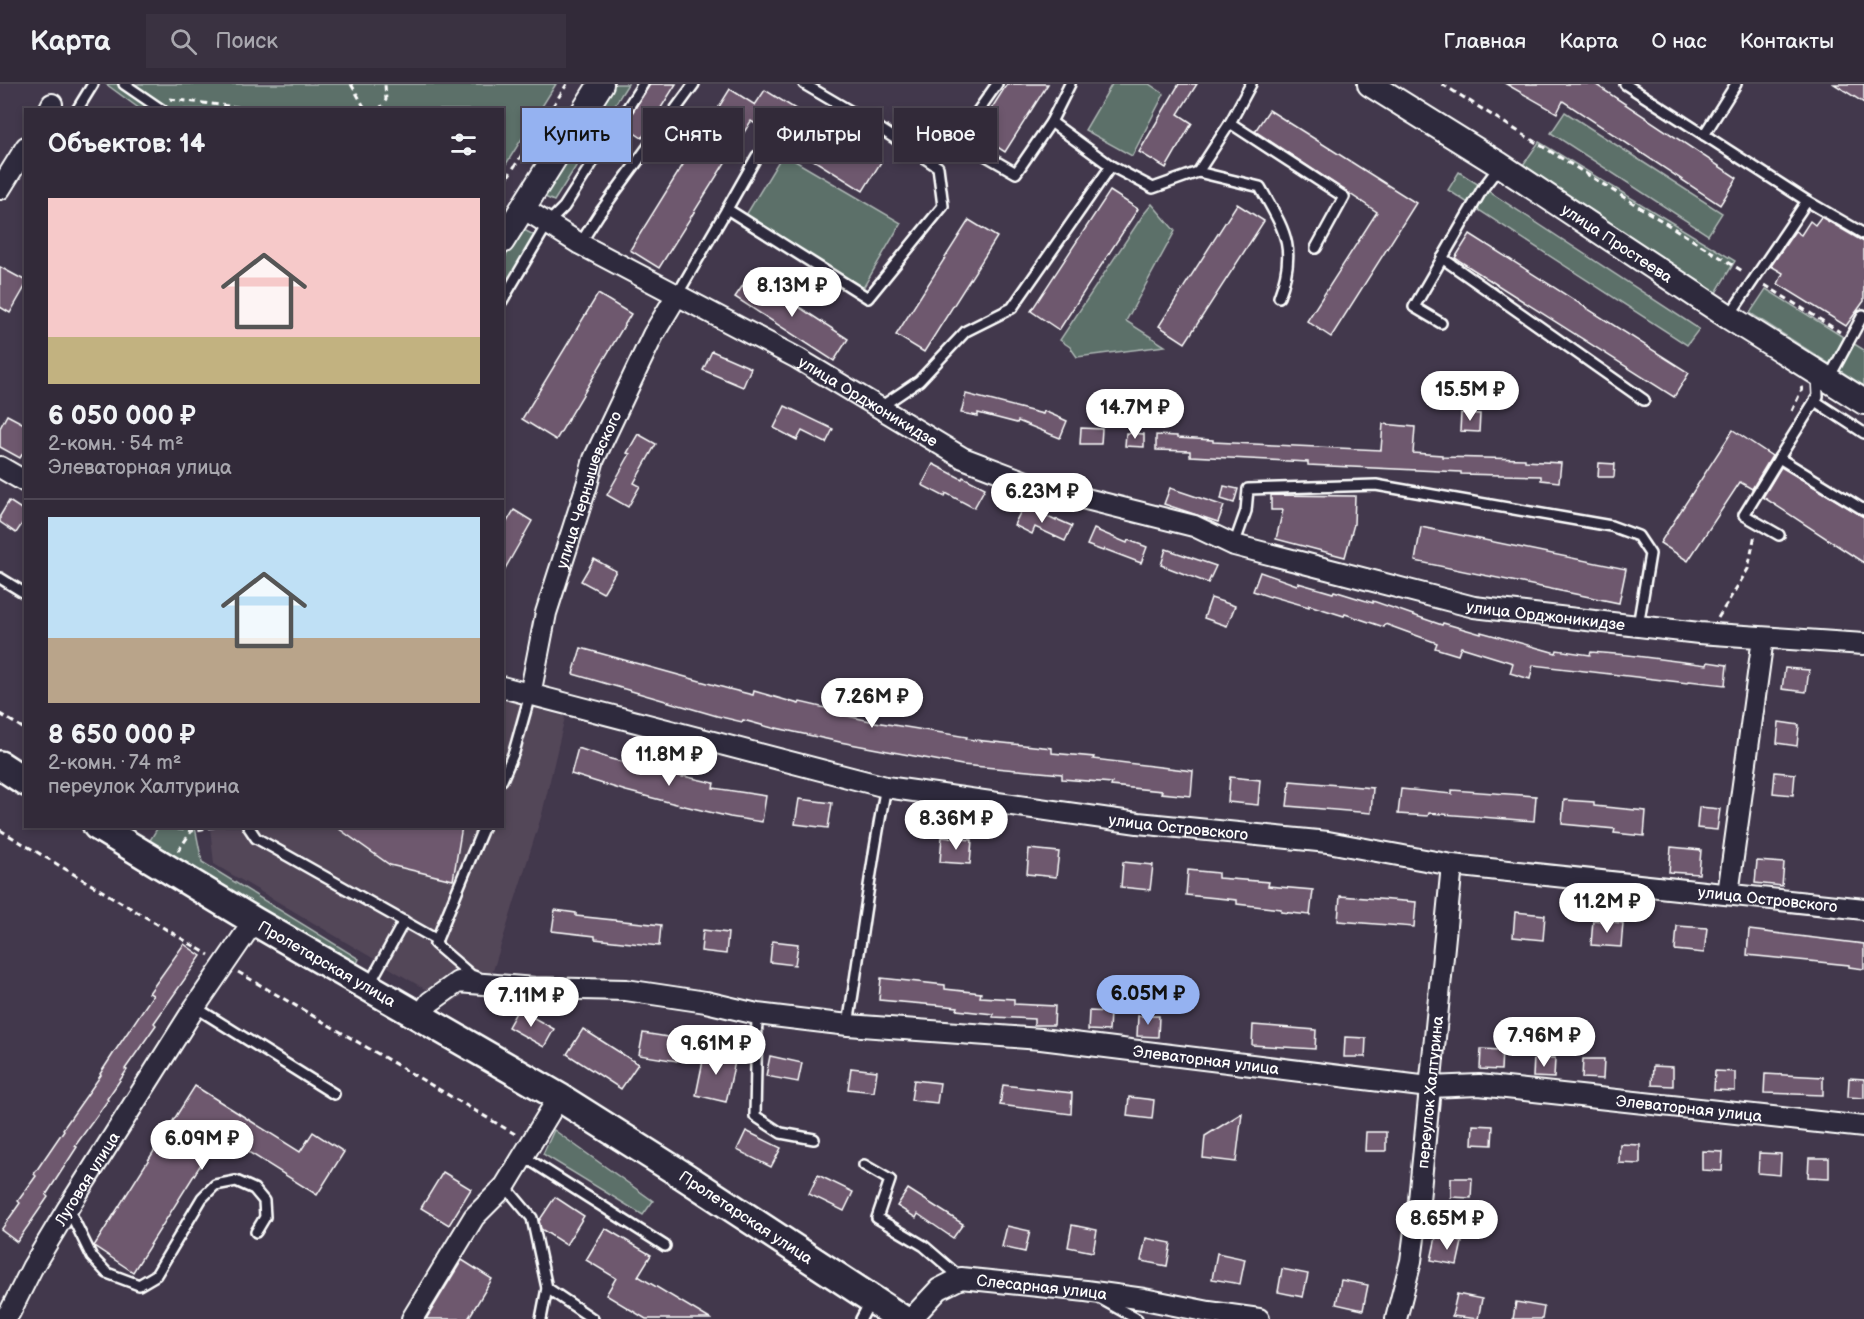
<!DOCTYPE html>
<html lang="ru">
<meta charset="utf-8">
<style>
body{margin:0;font-family:"Balsamiq Sans",sans-serif;background:#3a3241;color:#f1f3f6;height:100vh;display:flex;flex-direction:column;font-size:22px;white-space:nowrap}
*{box-sizing:border-box;margin:0}
p{font-size:20px;color:#a8a7ae}
.icon{flex:none;width:33px;height:33px;fill:none;stroke:currentColor;stroke-width:2;stroke-linecap:round;stroke-linejoin:round}
.map{position:relative;flex:1;overflow:hidden}
.panel{position:absolute;left:24px;top:24px;width:480px;height:720px;display:flex;flex-direction:column;background:#322a39;border-radius:0px;box-shadow:0 3px 9px #0003,0 0 0 2px #4d4653}
.panel>*{flex:none}
.guide{position:absolute;left:522px;top:24px;width:570px;height:54px;display:flex;gap:12px}
.price{position:absolute;translate:-50% -51px;padding:0 14px;border-radius:21px;background:#fff;color:#222;font-size:20px;line-height:39px;filter:drop-shadow(0 2px 3px #0008)}
.price::after{content:'';position:absolute;left:50%;top:36px;width:18px;height:14px;margin-left:-9px;background:inherit;clip-path:polygon(0 0,100% 0,50% 100%)}
.price.on{background:#95b2f1;color:#111}
ul{padding:0;list-style:none}
li{display:grid;align-content:center;gap:12px;height:318px;padding:0 24px}
li+li{border-top:2px solid #4d4653}
li span{display:grid;place-items:center;height:186px;border-radius:0px;color:#555}
li>.icon{margin-inline-start:auto}
span .icon{width:108px;height:108px;fill:#fffc;stroke-width:1}
li b{font-size:26px}
h2{display:flex;justify-content:space-between;align-items:center;height:72px;padding:0 24px;font-size:26px}
.tag{padding:0 21px;border-radius:0px;background:#322a39;box-shadow:0 3px 9px #0003,0 0 0 2px #4d4653;font-size:21px;line-height:54px}
.tag.on{background:#95b2f1;color:#111}
header{display:flex;align-items:center;gap:36px;box-sizing:border-box;height:84px;padding:0 30px;background:#322a39;border-bottom:2px solid #4d4653}
header strong{font-size:28px}
nav{display:flex;gap:33px;margin-inline-start:auto;font-size:21px}
.search{width:420px;height:54px;background:#3a3241;display:flex;align-items:center;gap:15px;box-sizing:border-box;padding:0 21px;border-radius:0px;color:#a8a7ae;font-size:22px}
.map>svg:first-child{display:block}
</style>
<header>
<strong>Карта</strong>
<div class="search"><svg class="icon" aria-label="search" viewBox="0 0 24 24"><circle cx="10" cy="10" r="6"/><path d="M15 15l6 6"/></svg>Поиск</div>
<nav><a>Главная</a><a>Карта</a><a>О нас</a><a>Контакты</a></nav>
</header>
<div class="map">
<svg width="1864" height="1235" viewBox="0 0 1864 1235">
<rect width="100%" height="100%" fill="#42384c"/>
<filter id="ink" filterUnits="userSpaceOnUse"><feTurbulence type="fractalNoise" baseFrequency=".0167" numOctaves="2"/><feDisplacementMap in="SourceGraphic" scale="12" xChannelSelector="R" yChannelSelector="G"/><feConvolveMatrix kernelMatrix="1 2 1 2 8 2 1 2 1" color-interpolation-filters="sRGB"/></filter>
<g filter="url(#ink)">
<polygon fill="#534659" points="503,615 565,633 542,730 491,893 450,920 214,780 210,743 502,742"/>
<g fill="#5b6f69" stroke="#adb7b4" stroke-width="1.5">
<polygon points="106,0 556,0 503,85 502,26 140,25"/>
<polygon points="611,0 628,0 554,117 540,111"/>
<polygon points="1112,0 1149,0 1164,10 1132,72 1085,46"/>
<polygon points="1565,28 1722,129 1708,151 1551,49"/>
<polygon points="1539,58 1735,177 1714,212 1516,91"/>
<polygon points="783,70 901,139 859,211 740,141"/>
<polygon points="1459,88 1699,245 1687,261 1448,106"/>
<polygon points="1152,120 1175,147 1126,237 1165,262 1077,273 1070,263 1060,256 1143,131"/>
<polygon points="522,145 536,152 503,209 503,177"/>
<polygon points="1766,205 1864,266 1864,302 1750,229"/>
<polygon points="158,743 195,743 202,778 359,875 353,888 149,758"/>
<polygon points="554,1046 653,1117 643,1131 543,1070"/>
</g>
<g fill="#6e586e" stroke="#fff" stroke-width="1.5">
<polygon points="650,0 676,0 642,54 624,42"/>
<polygon points="1007,0 1048,0 1005,68 976,49"/>
<polygon points="1179,0 1197,0 1178,30 1192,39 1166,84 1139,68"/>
<polygon points="1506,0 1595,0 1737,94 1720,121 1563,17 1557,29"/>
<polygon points="1834,0 1864,0 1864,19"/>
<polygon points="730,5 755,21 765,6 881,78 863,107 751,37 659,184 630,166"/>
<polygon points="1269,26 1416,119 1331,253 1307,237 1377,128 1255,47"/>
<polygon points="1110,107 1138,125 1059,246 1031,227"/>
<polygon points="1237,120 1264,137 1185,259 1159,242"/>
<polygon points="1821,133 1864,158 1864,217 1846,242 1778,200 1783,189 1771,182 1795,147 1801,151 1810,137 1815,141"/>
<polygon points="969,136 997,153 924,268 896,251"/>
<polygon points="1470,150 1689,289 1674,313 1455,174"/>
<polygon points="0,183 26,197 26,201 10,229 0,223"/>
<polygon points="750,191 848,255 834,277 735,213"/>
<polygon points="598,210 631,230 556,356 522,335"/>
<polygon points="712,267 751,284 743,303 703,286"/>
<polygon points="966,310 1043,330 1044,327 1067,337 1060,354 1018,337 1017,339 978,329 978,332 961,329"/>
<polygon points="785,322 833,345 826,359 802,347 797,356 774,344"/>
<polygon points="1461,329 1480,330 1479,348 1460,347"/>
<polygon points="7,331 26,341 26,364 20,374 0,363 0,344"/>
<polygon points="1383,340 1415,343 1413,369 1442,371 1442,373 1525,375 1525,377 1561,379 1559,398 1541,396 1541,392 1461,390 1461,388 1308,381 1308,378 1190,372 1190,367 1156,366 1156,351 1177,352 1177,354 1213,356 1213,358 1381,366"/>
<polygon points="1081,344 1102,345 1101,360 1080,360"/>
<polygon points="1733,346 1772,372 1752,405 1740,398 1688,477 1660,459"/>
<polygon points="1126,349 1144,350 1144,363 1125,362"/>
<polygon points="638,350 656,360 634,399 640,402 628,423 607,411 630,370 627,369"/>
<polygon points="1599,379 1615,380 1614,393 1598,393"/>
<polygon points="933,380 962,395 963,393 985,404 974,424 946,409 945,413 922,401"/>
<polygon points="1781,383 1864,433 1864,479 1763,413"/>
<polygon points="1224,402 1238,405 1234,419 1221,415"/>
<polygon points="1170,404 1224,422 1218,438 1164,420"/>
<polygon points="1271,411 1355,412 1354,440 1345,473 1276,455 1283,426 1271,426"/>
<polygon points="9,417 26,428 26,434 16,449 0,438 0,432"/>
<polygon points="1024,421 1056,437 1056,435 1072,442 1065,457 1035,443 1032,450 1014,441"/>
<polygon points="514,426 532,437 502,490 502,446"/>
<polygon points="1421,443 1626,485 1619,519 1415,477"/>
<polygon points="1094,445 1127,459 1128,456 1147,463 1141,479 1104,465 1103,467 1087,461"/>
<polygon points="1166,465 1216,482 1208,499 1161,481"/>
<polygon points="594,475 616,487 603,509 581,497"/>
<polygon points="1260,488 1297,501 1298,499 1333,509 1334,507 1373,519 1373,517 1442,541 1443,539 1481,550 1481,548 1556,569 1557,566 1590,571 1591,568 1628,571 1707,581 1708,578 1727,581 1725,601 1689,597 1688,599 1671,597 1533,581 1530,595 1510,589 1513,579 1461,563 1458,571 1435,564 1437,559 1385,540 1384,543 1345,530 1344,532 1309,521 1309,523 1271,512 1270,513 1253,507"/>
<polygon points="1211,514 1235,522 1227,542 1204,534"/>
<polygon points="581,564 729,605 753,611 754,607 799,620 800,618 830,625 829,628 875,638 967,653 966,655 1052,664 1052,669 1094,673 1093,675 1193,687 1191,712 1161,709 1162,707 1111,702 1112,699 1062,695 1062,690 962,681 930,675 840,658 776,644 776,645 743,636 742,638 717,632 573,590"/>
<polygon points="1785,584 1809,586 1806,608 1782,605"/>
<polygon points="1779,638 1799,641 1797,662 1777,659"/>
<polygon points="578,664 611,675 683,693 683,692 714,699 713,704 766,712 762,738 730,733 672,719 626,707 571,690"/>
<polygon points="1775,688 1795,690 1793,711 1773,709"/>
<polygon points="1230,693 1260,696 1258,721 1228,718"/>
<polygon points="1290,697 1373,704 1371,729 1287,722"/>
<polygon points="1401,705 1452,710 1452,706 1536,712 1534,737 1429,729 1428,732 1398,730"/>
<polygon points="799,715 832,719 828,744 795,740"/>
<polygon points="1564,716 1594,718 1594,722 1646,727 1644,752 1614,749 1615,745 1562,740"/>
<polygon points="1699,723 1720,725 1717,746 1697,744"/>
<polygon points="335,742 462,742 453,796 390,781"/>
<polygon points="942,753 972,756 970,780 940,778"/>
<polygon points="1671,763 1701,766 1699,790 1669,788"/>
<polygon points="1029,765 1059,768 1056,793 1027,790"/>
<polygon points="1757,777 1784,779 1782,802 1755,799"/>
<polygon points="1123,778 1153,781 1150,806 1121,803"/>
<polygon points="1188,786 1218,789 1218,794 1269,798 1268,802 1313,806 1310,831 1281,828 1281,825 1237,820 1237,816 1186,811"/>
<polygon points="1340,812 1416,818 1414,843 1338,837"/>
<polygon points="555,826 576,829 576,832 661,841 659,862 595,855 595,852 552,847"/>
<polygon points="1515,828 1545,831 1543,856 1513,853"/>
<polygon points="1593,836 1623,839 1621,863 1591,861"/>
<polygon points="1677,842 1707,844 1704,869 1675,866"/>
<polygon points="703,846 728,849 726,870 701,867"/>
<polygon points="1749,846 1864,860 1864,885 1849,883 1849,881 1747,871"/>
<polygon points="772,857 798,860 795,881 770,878"/>
<polygon points="184,860 201,872 154,939 156,941 125,985 127,986 107,1015 108,1016 75,1062 77,1063 46,1111 48,1113 17,1158 1,1146 20,1119 18,1117 36,1092 34,1090 64,1046 63,1045 101,991 100,990 115,967 153,911 149,909"/>
<polygon points="881,894 945,901 945,905 981,909 980,913 1014,915 1014,920 1055,922 1054,941 1034,941 1034,935 993,933 993,930 957,926 958,923 879,916"/>
<polygon points="518,925 554,945 544,963 508,943"/>
<polygon points="1089,927 1110,928 1109,947 1088,946"/>
<polygon points="1138,932 1159,932 1158,953 1137,952"/>
<polygon points="1253,941 1316,946 1315,965 1252,961"/>
<polygon points="583,945 638,980 621,1005 567,970"/>
<polygon points="643,949 681,955 677,977 639,971"/>
<polygon points="1345,953 1366,954 1365,973 1344,973"/>
<polygon points="1481,965 1502,966 1501,986 1480,985"/>
<polygon points="705,967 736,973 726,1018 696,1011"/>
<polygon points="770,972 802,979 798,998 766,992"/>
<polygon points="1534,973 1555,974 1554,994 1533,993"/>
<polygon points="1583,975 1604,975 1603,995 1582,994"/>
<polygon points="1653,982 1673,983 1673,1002 1652,1001"/>
<polygon points="851,984 877,987 874,1008 848,1005"/>
<polygon points="1715,987 1735,988 1735,1007 1714,1006"/>
<polygon points="1765,990 1823,993 1823,1011 1764,1009"/>
<polygon points="1849,994 1864,995 1864,1014 1848,1013"/>
<polygon points="914,996 940,999 937,1019 911,1016"/>
<polygon points="1003,1001 1072,1009 1071,1030 1000,1021"/>
<polygon points="195,1002 300,1068 313,1048 344,1068 317,1111 220,1050 133,1188 94,1162"/>
<polygon points="1129,1013 1154,1016 1152,1035 1127,1032"/>
<polygon points="1242,1029 1236,1078 1203,1074 1205,1052"/>
<polygon points="1473,1041 1493,1042 1492,1061 1472,1060"/>
<polygon points="746,1047 781,1064 771,1083 737,1066"/>
<polygon points="1366,1048 1386,1048 1386,1067 1365,1067"/>
<polygon points="1620,1060 1640,1061 1640,1080 1619,1079"/>
<polygon points="1702,1067 1723,1068 1722,1087 1702,1086"/>
<polygon points="1759,1069 1781,1070 1780,1091 1758,1089"/>
<polygon points="1809,1074 1829,1074 1829,1094 1808,1093"/>
<polygon points="443,1088 471,1105 449,1141 421,1124"/>
<polygon points="818,1091 853,1108 844,1127 809,1110"/>
<polygon points="1451,1094 1472,1094 1471,1114 1451,1113"/>
<polygon points="908,1105 963,1140 953,1154 918,1130 916,1134 897,1122"/>
<polygon points="555,1113 584,1132 566,1161 541,1145 539,1137"/>
<polygon points="1072,1141 1097,1146 1093,1168 1068,1163"/>
<polygon points="1007,1142 1030,1147 1025,1168 1002,1163"/>
<polygon points="605,1144 651,1171 638,1192 710,1235 646,1235 606,1211 616,1194 586,1176"/>
<polygon points="1436,1153 1462,1158 1457,1181 1431,1176"/>
<polygon points="1146,1154 1171,1159 1167,1182 1141,1177"/>
<polygon points="1217,1169 1245,1175 1240,1200 1212,1195"/>
<polygon points="462,1176 492,1195 468,1235 426,1235"/>
<polygon points="1282,1185 1308,1190 1303,1213 1278,1208"/>
<polygon points="1341,1196 1368,1201 1363,1226 1336,1220"/>
<polygon points="1457,1210 1482,1215 1478,1235 1452,1232"/>
<polygon points="1516,1218 1544,1223 1542,1235 1513,1235"/>
</g>
<g fill="none" stroke-linecap="round" stroke-linejoin="round">
<g stroke="#fff" stroke-width="14">
<g id="service">
<polyline points="124,0 162,26"/>
<path d="M997,0l-31,44 3,18 47,27 35,-51 60,44 42,22 45,-16 62,15c24,43 38,60 19,110"/>
<polyline points="1625,0 1807,117 1729,232"/>
<polyline points="77,26 93,0"/>
<polyline points="1051,38 1070,0"/>
<polyline points="1230,39 1344,113 1316,164"/>
<polyline points="1704,51 1736,0"/>
<polyline points="1198,88 1230,39 1251,0"/>
<polyline points="1807,117 1864,150"/>
<polyline points="727,125 757,72"/>
<polyline points="580,160 599,130 694,0"/>
<polyline points="1442,174 1644,316"/>
<polyline points="677,211 727,125 868,214 943,122 938,83 879,44 804,0"/>
<polyline points="502,217 548,139 564,123 643,0"/>
<polyline points="1441,239 1414,223 1483,104 1499,83"/>
<polyline points="1829,294 1863,231"/>
<polyline points="1815,317 1864,349"/>
<polyline points="879,324 919,297 966,247 1012,224 1111,82"/>
<polyline points="1779,374 1818,312 1817,292"/>
<polyline points="1779,451 1744,431 1779,374 1864,426"/>
<polyline points="1234,461 1246,427 1248,405 1376,401 1611,442 1638,452 1650,470 1638,542"/>
<polyline points="0,494 26,510"/>
<polyline points="502,696 514,668 530,611"/>
<polyline points="248,742 256,754 437,856"/>
<polyline points="479,894 471,891 435,860 484,742"/>
<polyline points="369,901 404,837"/>
<polyline points="195,923 334,1010"/>
<polyline points="757,930 755,1032 781,1049 814,1055"/>
<path d="M848,941c13,-79 22,-159 38,-238"/>
<polyline points="523,1072 665,1162"/>
<polyline points="864,1081 890,1096 877,1134 924,1162 961,1194"/>
<polyline points="505,1102 532,1134 547,1204 541,1235"/>
<polyline points="68,1124 92,1173 107,1189 139,1201 156,1191 202,1114 215,1101 236,1097 254,1105 264,1117 265,1133 256,1148"/>
<polyline points="547,1204 593,1235"/>
<polyline points="1101,1215 1137,1235"/>
<polyline points="861,1235 870,1218"/>
</g>
</g>
<g stroke="#fff" stroke-width="24">
<g id="minor">
<polyline points="49,26 52,20"/>
<polyline points="0,105 26,63"/>
<path id="s1" d="M523,124l57,36 217,114 166,100 79,30 152,38 40,19 240,62 225,26 165,11"/>
<polyline points="0,383 26,398"/>
<path id="s2" d="M502,603l384,100 252,36 190,19 124,23 412,44"/>
<path id="s3" d="M530,611l16,-82 41,-128 7,-26 59,-124 24,-40"/>
<polyline points="1728,810 1763,554"/>
<path id="s4" d="M419,933l11,-15 28,-20 77,6 91,2 80,12 51,12 91,11 193,14 388,48 50,-2 385,42"/>
<path id="s5" d="M3,1235l7,-7 22,-44 36,-60 127,-201 59,-86"/>
<polyline points="412,1235 474,1133 505,1102 559,1013"/>
<path id="s6" d="M911,1235l28,-30 22,-11 125,13 58,8 65,13 50,7"/>
<path id="s7" d="M1396,1235l15,-58 8,-61 33,-335"/>
</g>
</g>
<g stroke="#fff" stroke-width="28">
<g id="tertiary">
<path id="s8" d="M1370,0l130,81 229,152 135,85"/>
<polyline points="502,157 601,0"/>
</g>
</g>
<g stroke="#fff" stroke-width="32">
<g id="secondary">
<polyline points="0,681 26,698"/>
<path id="s9" d="M97,742l157,95 305,176 125,79 218,143"/>
</g>
</g>
<g stroke="#fff" stroke-width="3" stroke-dasharray="6 4.5" stroke-linecap="butt">
<polyline points="351,0 366,26"/>
<polyline points="1442,0 1744,188"/>
<polyline points="170,15 261,26"/>
<polyline points="379,26 386,16 385,0"/>
<polyline points="502,102 567,0"/>
<polyline points="1765,201 1840,248"/>
<polyline points="1792,327 1802,305 1801,303"/>
<polyline points="1718,534 1748,485 1755,450"/>
<polyline points="0,630 26,646"/>
<polyline points="168,742 170,744 192,747 218,742"/>
<polyline points="0,746 209,871"/>
<polyline points="178,767 195,742"/>
<polyline points="238,888 515,1050"/>
</g>
<use href="#service" stroke="#2f2a3d" stroke-width="9"/>
<use href="#minor" stroke="#2f2a3d" stroke-width="20"/>
<use href="#tertiary" stroke="#2f2a3d" stroke-width="24"/>
<use href="#secondary" stroke="#2f2a3d" stroke-width="27"/>
</g>
</g>
<g text-anchor="middle" stroke-width="4.5" stroke-linejoin="round" paint-order="stroke">
<g font-size="16" fill="#fff" stroke="#2f2a3d">
<text dy="6" stroke="none"><textPath href="#s8" startOffset="294">улица Простеева</textPath></text>
<text dy="6" stroke="none"><textPath href="#s1" startOffset="396">улица Орджоникидзе</textPath></text>
<text dy="6" stroke="none"><textPath href="#s3" startOffset="214">улица Чернышевского</textPath></text>
<text dy="6" stroke="none"><textPath href="#s1" startOffset="1112">улица Орджоникидзе</textPath></text>
<text dy="6" stroke="none"><textPath href="#s2" startOffset="692">улица Островского</textPath></text>
<text dy="6" stroke="none"><textPath href="#s2" startOffset="1286">улица Островского</textPath></text>
<text dy="6" stroke="none"><textPath href="#s9" startOffset="268">Пролетарская улица</textPath></text>
<text dy="6" stroke="none"><textPath href="#s4" startOffset="806">Элеваторная улица</textPath></text>
<text dy="6" stroke="none"><textPath href="#s7" startOffset="230">переулок Халтурина</textPath></text>
<text dy="6" stroke="none"><textPath href="#s4" startOffset="1292">Элеваторная улица</textPath></text>
<text dy="6" stroke="none"><textPath href="#s5" startOffset="164">Луговая улица</textPath></text>
<text dy="6" stroke="none"><textPath href="#s9" startOffset="758">Пролетарская улица</textPath></text>
<text dy="6" stroke="none"><textPath href="#s6" startOffset="147">Слесарная улица</textPath></text>
</g>
</g>
</svg>
<b class="price" style="left:792px;top:234px">8.13M ₽</b>
<b class="price" style="left:1470px;top:338px">15.5M ₽</b>
<b class="price" style="left:1135px;top:356px">14.7M ₽</b>
<b class="price" style="left:1042px;top:440px">6.23M ₽</b>
<b class="price" style="left:872px;top:645px">7.26M ₽</b>
<b class="price" style="left:669px;top:703px">11.8M ₽</b>
<b class="price" style="left:956px;top:767px">8.36M ₽</b>
<b class="price" style="left:1607px;top:850px">11.2M ₽</b>
<b class="price on" style="left:1148px;top:942px">6.05M ₽</b>
<b class="price" style="left:531px;top:944px">7.11M ₽</b>
<b class="price" style="left:1544px;top:984px">7.96M ₽</b>
<b class="price" style="left:716px;top:992px">9.61M ₽</b>
<b class="price" style="left:202px;top:1087px">6.09M ₽</b>
<b class="price" style="left:1447px;top:1167px">8.65M ₽</b>
<div class="guide">
<a class="tag on">Купить</a>
<a class="tag">Снять</a>
<a class="tag">Фильтры</a>
<a class="tag">Новое</a>
</div>
<section class="panel">
<h2>Объектов: 14<svg class="icon" aria-label="filters" viewBox="0 0 24 24"><path d="M4 7h16M4 17h16"/><circle cx="9" cy="7" r="2"/><circle cx="15" cy="17" r="2"/></svg></h2>
<ul>
<li><span style="background:linear-gradient(#f6c9c9 75%,#c2b280 0)"><svg class="icon" aria-label="home" viewBox="0 0 24 24"><path d="M3 11l9-7 9 7M6 9v11h12V9"/></svg></span><div><b>6 050 000 ₽</b><p>2-комн. · 54 m²</p><p>Элеваторная улица</p></div></li>
<li><span style="background:linear-gradient(#bfe0f5 65%,#b9a48a 0)"><svg class="icon" aria-label="home" viewBox="0 0 24 24"><path d="M3 11l9-7 9 7M6 9v11h12V9"/></svg></span><div><b>8 650 000 ₽</b><p>2-комн. · 74 m²</p><p>переулок Халтурина</p></div></li>
</ul>
</section>
</div>
